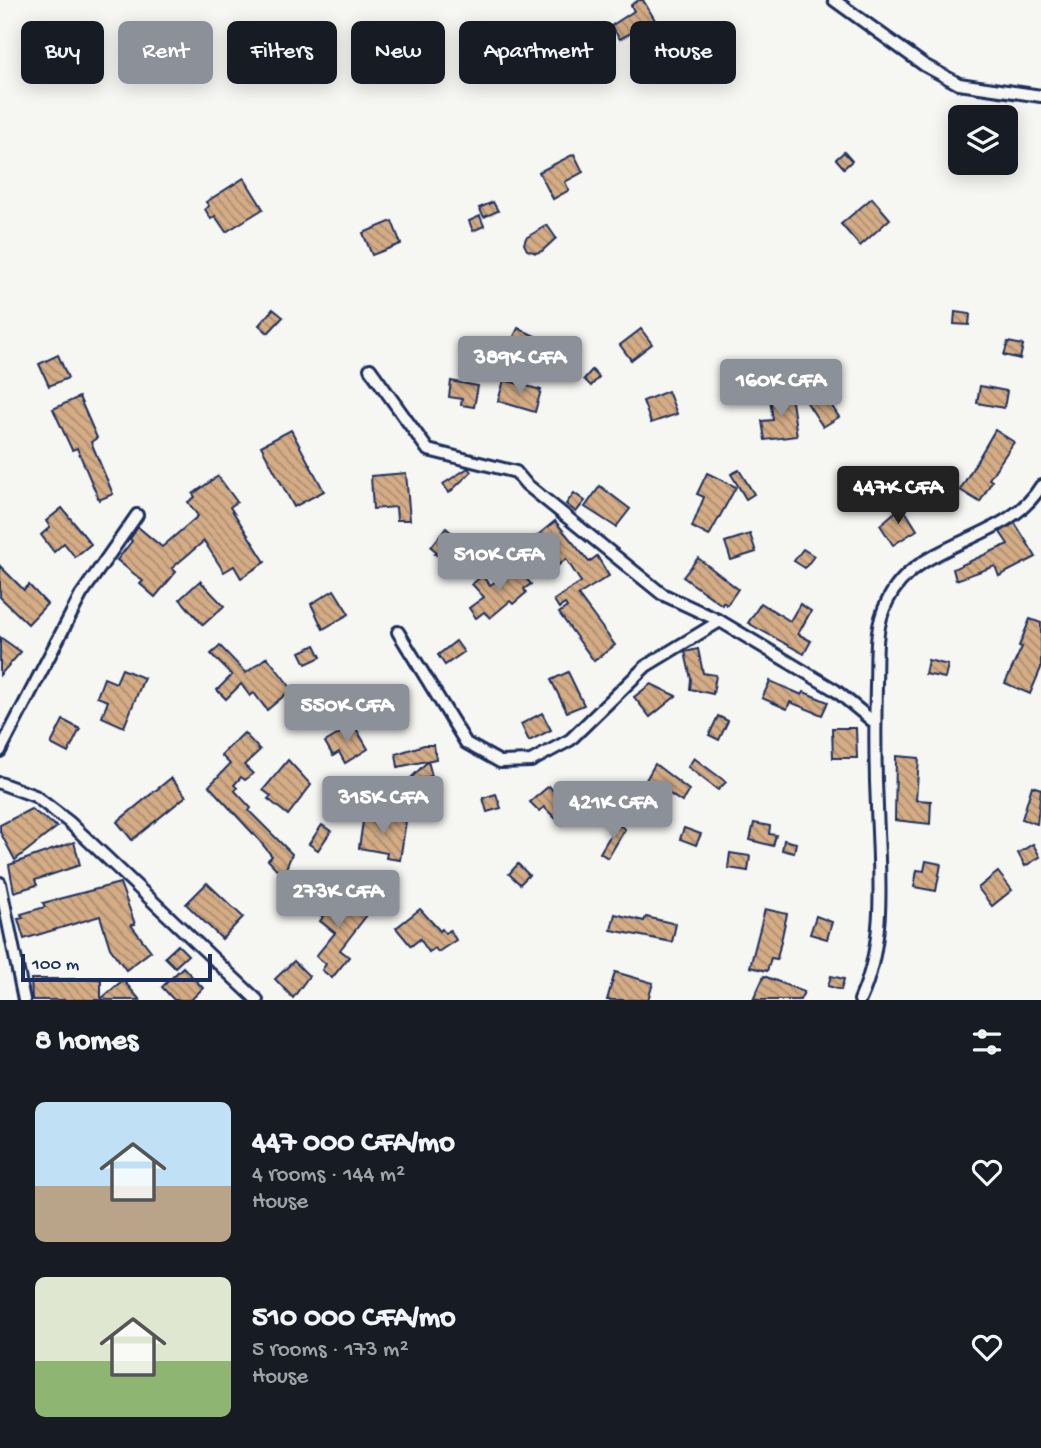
<!DOCTYPE html>
<meta charset="utf-8">
<style>
body{margin:0;font-family:"Gochi Hand",sans-serif;background:#20242c;color:#f1f3f6;height:100vh;display:flex;flex-direction:column;font-size:26px;white-space:nowrap}
*{box-sizing:border-box;margin:0}
p{font-size:23px;color:#9ea1a6}
.icon{flex:none;width:38px;height:38px;fill:none;stroke:currentColor;stroke-width:2;stroke-linecap:round;stroke-linejoin:round}
.map{position:relative;height:1000px;overflow:hidden}
.side{display:flex;flex-direction:column;background:#171b24;flex:1}
.side>*{flex:none}
.top-card{position:absolute;left:21px;top:21px;width:999px;height:63px;display:flex;gap:14px}
.fabs{position:absolute;left:948px;top:105px;display:grid;gap:14px}
.fabs a{display:grid;place-items:center;width:70px;height:70px;border-radius:10px;background:#171b24;box-shadow:0 4px 18px #0003;font-size:35px}
.scale{position:absolute;left:21px;bottom:18px;width:191px;box-sizing:border-box;padding-left:7px;border:4px solid #1b2f5e;border-top:0;font-size:19px;line-height:24px;white-space:nowrap;color:#1b2f5e;-webkit-text-stroke:5px #f6f6f2;paint-order:stroke}
.price{position:absolute;translate:-50% -60px;padding:0 16px;border-radius:7px;background:#8c9099;color:#fff;font-size:23px;line-height:46px;filter:drop-shadow(0 2px 4px #0008)}
.price::after{content:'';position:absolute;left:50%;top:42px;width:21px;height:16px;margin-left:-10px;background:inherit;clip-path:polygon(0 0,100% 0,50% 100%)}
.price.active{background:#222;color:#fff}
ul{padding:0;list-style:none}
li{display:flex;align-items:center;gap:21px;height:175px;padding:0 35px}
li span{display:grid;place-items:center;flex:none;width:196px;height:140px;border-radius:10px;color:#555}
li>.icon{margin-inline-start:auto}
span .icon{width:84px;height:84px;fill:#fffc;stroke-width:1}
li b{font-size:30px}
h2{display:flex;justify-content:space-between;align-items:center;height:84px;padding:0 35px;font-size:30px}
.tag{padding:0 24px;border-radius:10px;background:#171b24;box-shadow:0 4px 18px #0003;font-size:24px;line-height:63px}
.tag.active{background:#8c9099;color:#fff}
.map>svg:first-child{display:block}
</style>
<div class="map">
<svg width="1041" height="1000" viewBox="0 0 1041 1000">
<defs>
<pattern id="building-back-hatch" width="6" height="6" patternUnits="userSpaceOnUse" patternTransform="scale(1.75)"><rect width="6" height="6" fill="#d4ac85"/><path d="M-1 5l2 2M0 0l6 6M5-1l2 2" fill="none" stroke="#ab8c70"/></pattern>
</defs>
<rect width="100%" height="100%" fill="#f6f6f2"/>
<filter id="ink" filterUnits="userSpaceOnUse"><feTurbulence type="fractalNoise" baseFrequency=".0143" numOctaves="2"/><feDisplacementMap in="SourceGraphic" scale="14" xChannelSelector="R" yChannelSelector="G"/><feConvolveMatrix kernelMatrix="1 2 1 2 8 2 1 2 1" color-interpolation-filters="sRGB"/></filter>
<g filter="url(#ink)">
<g fill="url(#building-back-hatch)" stroke="#1b2f5e" stroke-width="2">
<polygon points="639,0 643,0 655,20 620,39 611,26 634,11 631,5"/>
<polygon points="534,35 539,43 552,35 563,55 541,67 544,73 526,83 508,49"/>
<polygon points="844,152 852,161 844,168 836,159"/>
<polygon points="574,154 583,172 565,182 569,190 553,199 539,172"/>
<polygon points="244,178 263,209 226,232 215,216 211,219 205,209 209,206 206,202"/>
<polygon points="872,198 890,219 860,246 841,224"/>
<polygon points="493,202 498,211 484,217 479,208"/>
<polygon points="480,216 484,226 473,231 469,221"/>
<polygon points="392,221 401,244 372,255 363,233"/>
<polygon points="547,225 556,238 542,251 536,253 527,250 524,244 526,238"/>
<polygon points="273,309 283,317 268,333 259,325"/>
<polygon points="955,312 970,314 969,325 954,324"/>
<polygon points="518,328 556,346 547,365 541,362 536,372 504,357"/>
<polygon points="641,329 652,344 631,360 620,345"/>
<polygon points="1008,342 1023,345 1020,359 1004,355"/>
<polygon points="58,355 68,378 49,386 39,364"/>
<polygon points="592,370 599,377 591,386 584,379"/>
<polygon points="504,380 541,390 535,412 498,401"/>
<polygon points="451,381 478,386 474,407 461,405 462,399 449,397"/>
<polygon points="980,386 1007,391 1004,408 977,403"/>
<polygon points="820,388 839,417 823,427 804,398"/>
<polygon points="668,391 677,414 651,423 643,401"/>
<polygon points="791,395 797,436 765,440 762,421 773,420 770,398"/>
<polygon points="79,397 97,438 91,442 113,494 99,500 77,448 72,450 53,409"/>
<polygon points="291,430 324,491 294,507 261,446"/>
<polygon points="995,430 1014,442 989,479 992,481 980,502 960,490"/>
<polygon points="468,468 471,472 449,493 443,484"/>
<polygon points="739,470 754,494 746,499 731,474"/>
<polygon points="406,473 410,520 397,520 396,507 373,509 371,476"/>
<polygon points="707,473 736,487 709,536 692,527 704,497 697,494"/>
<polygon points="218,476 237,502 230,507 265,562 241,578 234,566 224,572 204,541 172,568 176,572 155,597 140,584 143,581 117,560 132,541 130,539 138,527 162,547 198,516 188,502 195,497 193,494"/>
<polygon points="600,486 630,509 616,527 585,507"/>
<polygon points="574,493 585,501 576,512 566,504"/>
<polygon points="902,506 917,530 893,545 880,525"/>
<polygon points="62,508 91,544 75,557 64,543 54,552 41,535 50,527 46,521"/>
<polygon points="555,521 589,562 597,556 609,576 578,595 615,645 594,661 559,613 567,607 565,604 559,608 554,600 581,582 566,559 554,569 531,541"/>
<polygon points="1015,523 1036,557 999,576 995,566 956,580 953,569 1008,544 1000,532"/>
<polygon points="446,528 471,549 456,567 435,554 437,552 431,547"/>
<polygon points="750,534 756,552 731,560 725,542"/>
<polygon points="803,549 814,556 805,568 794,561"/>
<polygon points="698,558 738,589 727,605 723,602 722,605 683,577"/>
<polygon points="0,566 24,590 29,585 47,604 28,624 0,597"/>
<polygon points="517,568 531,584 524,589 526,593 513,604 510,601 490,618 484,612 476,618 469,608 484,597 472,584 482,576 490,585"/>
<polygon points="200,581 224,606 203,625 180,599"/>
<polygon points="334,590 349,614 323,629 311,604"/>
<polygon points="761,603 790,621 800,604 811,611 798,634 811,641 804,654 748,623"/>
<polygon points="1030,619 1041,623 1041,668 1030,694 1005,683 1022,647 1019,646"/>
<polygon points="0,637 21,652 0,675"/>
<polygon points="456,641 464,652 445,665 438,655"/>
<polygon points="315,645 321,657 306,664 300,652"/>
<polygon points="220,646 246,673 267,657 292,689 267,710 254,693 250,696 241,684 226,699 217,690 232,675 211,654"/>
<polygon points="698,649 703,673 716,675 713,694 690,689 691,679 685,652"/>
<polygon points="928,660 948,665 945,678 925,674"/>
<polygon points="122,669 144,678 124,727 102,717 108,701 97,697 104,678 116,683"/>
<polygon points="568,672 584,705 567,712 551,680"/>
<polygon points="770,681 802,695 804,692 828,702 822,715 790,702 787,709 762,698"/>
<polygon points="651,684 676,696 650,717 634,697"/>
<polygon points="542,713 551,730 529,741 521,724"/>
<polygon points="718,716 728,721 719,740 709,735"/>
<polygon points="63,720 80,729 68,753 51,744"/>
<polygon points="354,725 368,749 345,763 339,752 333,756 325,742"/>
<polygon points="832,728 856,728 857,758 833,758"/>
<polygon points="244,733 260,750 244,765 253,774 245,780 241,777 234,785 237,788 235,791 251,808 249,811 292,854 283,876 268,860 272,856 259,840 209,786 230,764 221,755"/>
<polygon points="424,745 434,745 436,759 398,767 396,754"/>
<polygon points="896,756 919,758 916,800 931,801 930,824 895,820"/>
<polygon points="694,758 726,782 718,790 688,767"/>
<polygon points="288,760 311,785 288,815 268,799 271,796 263,790"/>
<polygon points="428,761 432,776 406,783"/>
<polygon points="655,764 689,790 682,802 665,791 652,812 634,801"/>
<polygon points="171,778 186,796 132,840 117,822"/>
<polygon points="549,786 563,803 574,792 585,803 562,825 544,807 539,811 530,802"/>
<polygon points="1032,786 1041,789 1037,824 1022,819"/>
<polygon points="496,794 501,808 487,812 483,798"/>
<polygon points="31,809 57,827 15,860 0,832 0,825"/>
<polygon points="364,815 406,821 400,860 386,858 387,853 359,848"/>
<polygon points="754,823 770,826 769,834 776,835 773,846 750,840"/>
<polygon points="617,824 625,829 608,858 600,853"/>
<polygon points="322,825 331,831 318,850 309,844"/>
<polygon points="684,828 701,834 696,845 680,839"/>
<polygon points="784,840 796,843 794,853 782,850"/>
<polygon points="74,842 80,865 35,880 37,885 14,892 9,865"/>
<polygon points="1033,844 1040,857 1025,866 1018,853"/>
<polygon points="730,853 750,856 748,871 728,868"/>
<polygon points="926,861 941,864 936,891 914,887 917,870 924,871"/>
<polygon points="518,864 529,875 520,884 509,874"/>
<polygon points="998,872 1012,890 992,906 978,888"/>
<polygon points="120,883 135,924 131,925 151,951 126,970 110,948 100,916 24,939 18,919 23,918 21,914 45,907 43,903"/>
<polygon points="207,883 243,917 222,939 186,904"/>
<polygon points="334,890 367,915 340,950 349,957 332,978 322,970 326,964 316,956 335,933 320,921 323,917 317,912"/>
<polygon points="420,909 440,931 442,929 445,933 450,930 456,940 438,952 435,948 429,952 420,939 411,946 396,928"/>
<polygon points="765,909 787,914 777,959 771,958 767,971 750,967"/>
<polygon points="615,914 644,921 646,917 676,924 672,942 611,930"/>
<polygon points="816,916 832,922 827,939 810,934"/>
<polygon points="178,945 188,955 175,967 165,957"/>
<polygon points="294,961 309,976 293,998 275,979"/>
<polygon points="183,967 203,988 191,1000 174,1000 162,987"/>
<polygon points="615,972 653,983 648,1000 607,1000"/>
<polygon points="764,976 804,992 800,1000 753,1000"/>
<polygon points="831,976 844,979 841,990 828,986"/>
<polygon points="31,979 101,979 101,999 123,980 140,1000 32,1000"/>
</g>
<g fill="none" stroke-linecap="round" stroke-linejoin="round">
<g stroke="#1b2f5e" stroke-width="16">
<g id="street">
<polyline points="834,0 924,65 959,84 1041,96"/>
<polyline points="370,369 428,450 516,472 526,484 662,594 720,621 835,690 875,723"/>
<polyline points="398,632 466,743 500,762 531,761 570,740 646,666 720,621"/>
<polyline points="0,751 81,595 137,515"/>
<polyline points="0,783 35,796 69,822 257,1000"/>
<polyline points="0,883 24,1000"/>
<path d="M860,1000c27,-59 19,-130 17,-193 -2,-41 -2,-82 -1,-122 1,-29 -2,-57 11,-83 29,-63 119,-58 154,-116"/>
</g>
</g>
<use href="#street" stroke="#f6f6f2" stroke-width="10"/>
</g>
</g>
</svg>
<div class="fabs">
<a><svg class="icon" aria-label="layers" viewBox="0 0 24 24"><path d="M12 4l9 5-9 5-9-5zM3 14l9 5 9-5"/></svg></a>
</div>
<div class="scale">100 m</div>
<b class="price" style="left:520px;top:396px">389K CFA</b>
<b class="price" style="left:781px;top:419px">160K CFA</b>
<b class="price active" style="left:898px;top:526px">447K CFA</b>
<b class="price" style="left:499px;top:593px">510K CFA</b>
<b class="price" style="left:347px;top:744px">550K CFA</b>
<b class="price" style="left:383px;top:836px">315K CFA</b>
<b class="price" style="left:613px;top:841px">421K CFA</b>
<b class="price" style="left:338px;top:930px">273K CFA</b>
<div class="top-card">
<a class="tag">Buy</a>
<a class="tag active">Rent</a>
<a class="tag">Filters</a>
<a class="tag">New</a>
<a class="tag">Apartment</a>
<a class="tag">House</a>
</div>
</div>
<section class="side">
<h2>8 homes<svg class="icon" aria-label="filters" viewBox="0 0 24 24"><path d="M4 7h16M4 17h16"/><circle cx="9" cy="7" r="2"/><circle cx="15" cy="17" r="2"/></svg></h2>
<ul>
<li><span style="background:linear-gradient(#bfe0f5 60%,#b9a48a 0)"><svg class="icon" aria-label="home" viewBox="0 0 24 24"><path d="M3 11l9-7 9 7M6 9v11h12V9"/></svg></span><div><b>447 000 CFA/mo</b><p>4 rooms · 144 m²</p><p>House</p></div><svg class="icon" aria-label="heart" viewBox="0 0 24 24"><path d="M12 20l-8-8c-3-5 5-10 8-4 3-6 11-1 8 4z"/></svg></li>
<li><span style="background:linear-gradient(#dfe7d0 60%,#8fb573 0)"><svg class="icon" aria-label="home" viewBox="0 0 24 24"><path d="M3 11l9-7 9 7M6 9v11h12V9"/></svg></span><div><b>510 000 CFA/mo</b><p>5 rooms · 173 m²</p><p>House</p></div><svg class="icon" aria-label="heart" viewBox="0 0 24 24"><path d="M12 20l-8-8c-3-5 5-10 8-4 3-6 11-1 8 4z"/></svg></li>
</ul>
</section>
